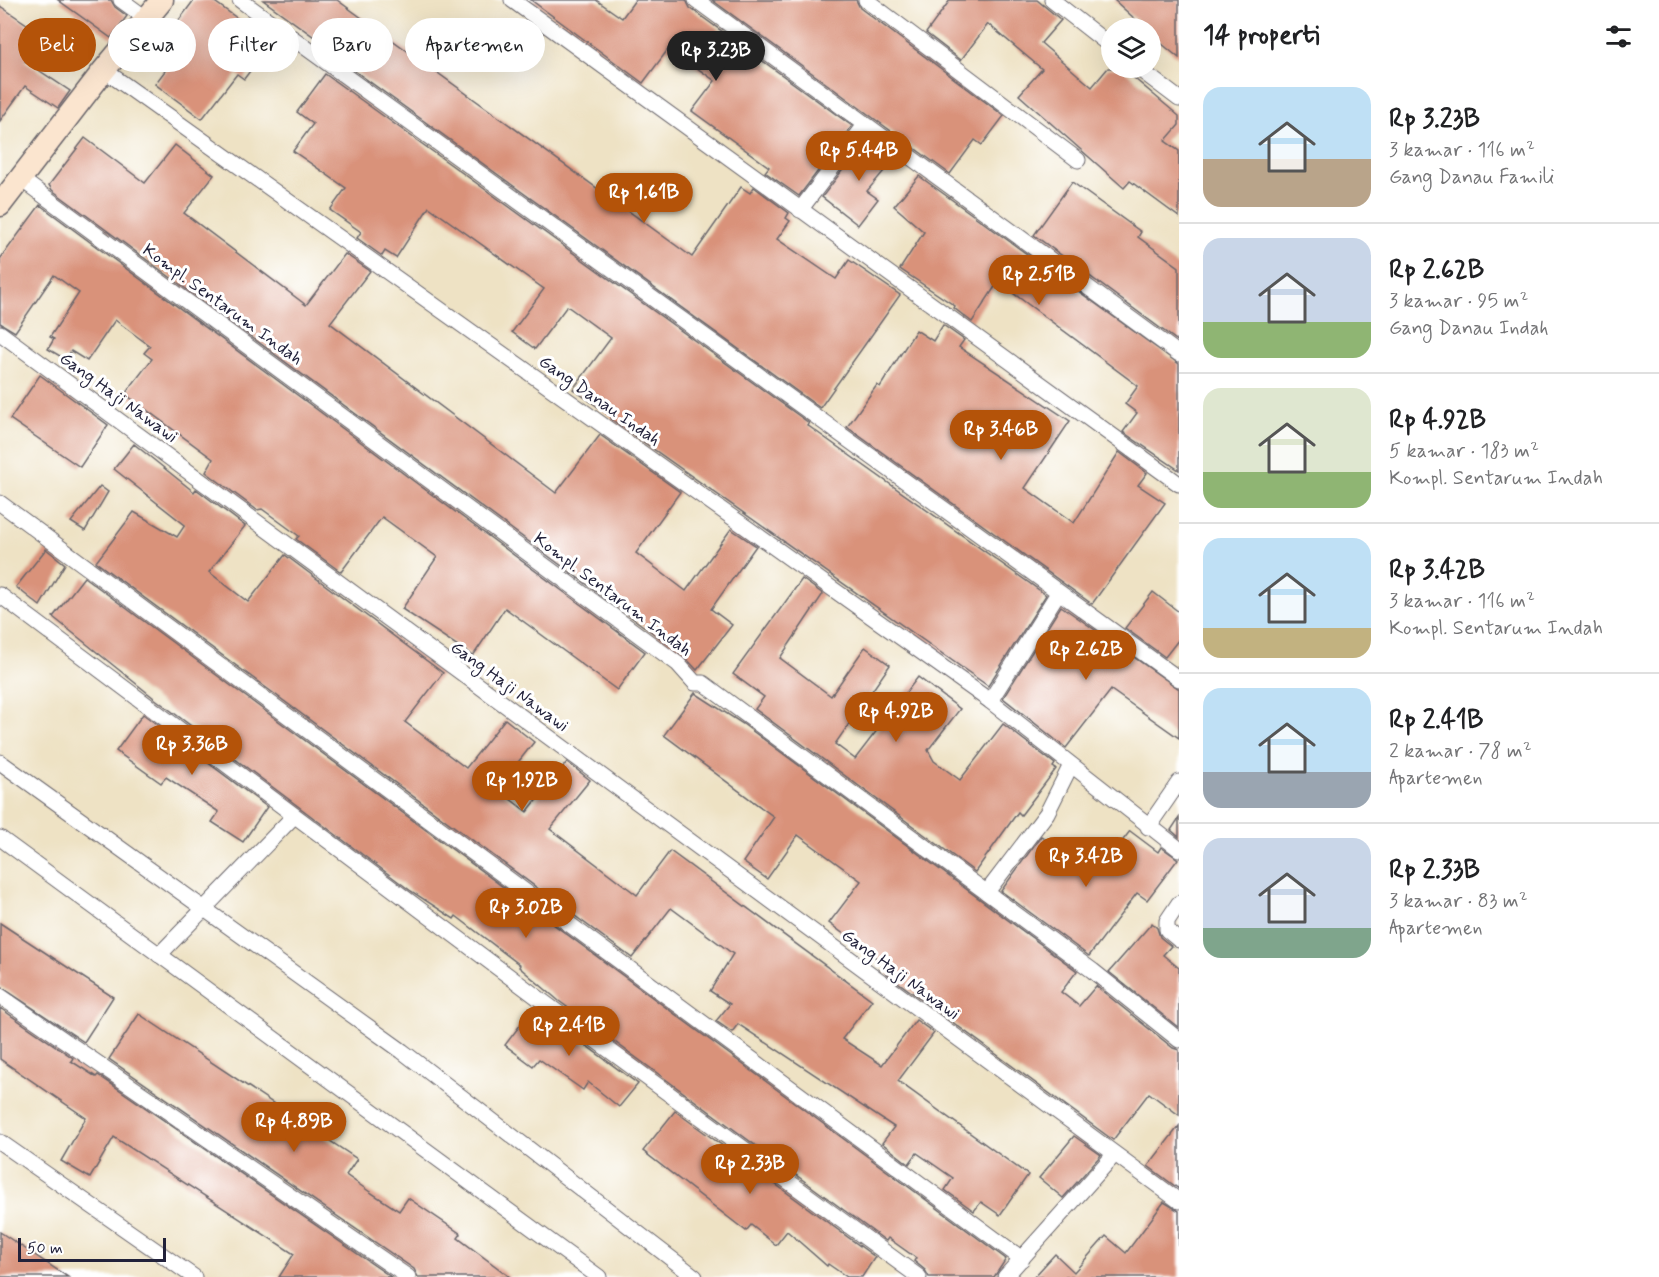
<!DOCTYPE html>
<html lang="id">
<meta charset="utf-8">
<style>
body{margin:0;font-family:Mynerve,sans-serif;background:#f6f6f6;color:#202124;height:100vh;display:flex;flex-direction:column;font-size:22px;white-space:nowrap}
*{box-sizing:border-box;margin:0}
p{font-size:20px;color:#757577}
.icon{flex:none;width:33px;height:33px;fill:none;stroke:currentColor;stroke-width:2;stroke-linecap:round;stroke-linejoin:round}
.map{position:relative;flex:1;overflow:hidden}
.sheet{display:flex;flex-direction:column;background:#fff;width:480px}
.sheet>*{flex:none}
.top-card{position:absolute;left:18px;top:18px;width:570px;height:54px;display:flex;gap:12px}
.fabs{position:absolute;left:1101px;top:18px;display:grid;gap:12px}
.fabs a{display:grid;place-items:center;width:60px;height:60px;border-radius:50%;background:#fff;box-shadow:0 6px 24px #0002;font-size:30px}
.scale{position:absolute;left:18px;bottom:15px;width:148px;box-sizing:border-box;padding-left:6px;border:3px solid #22223b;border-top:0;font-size:16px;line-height:21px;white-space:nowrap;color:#22223b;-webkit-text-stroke:4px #fff;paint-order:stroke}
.price{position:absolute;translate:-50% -51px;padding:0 14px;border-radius:21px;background:#b45309;color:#fff;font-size:20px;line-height:39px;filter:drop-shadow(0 2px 3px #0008)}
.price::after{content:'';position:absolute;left:50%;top:36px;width:18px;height:14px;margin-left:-9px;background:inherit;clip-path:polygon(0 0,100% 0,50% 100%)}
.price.selected{background:#222;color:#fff}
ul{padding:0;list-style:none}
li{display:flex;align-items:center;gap:18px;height:150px;padding:0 24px}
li+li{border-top:2px solid #e0e0e0}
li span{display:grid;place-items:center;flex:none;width:168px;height:120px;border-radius:18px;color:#555}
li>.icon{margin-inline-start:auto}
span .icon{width:72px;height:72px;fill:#fffc;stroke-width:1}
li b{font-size:26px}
h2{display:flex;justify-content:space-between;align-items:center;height:72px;padding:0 24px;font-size:26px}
.tag{padding:0 21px;border-radius:27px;background:#fff;box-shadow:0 6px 24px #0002;font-size:21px;line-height:54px}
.tag.selected{background:#b45309;color:#fff}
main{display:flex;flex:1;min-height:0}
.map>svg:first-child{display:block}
</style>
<main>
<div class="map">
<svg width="1179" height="1277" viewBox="0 0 1179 1277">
<rect width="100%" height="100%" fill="#fff"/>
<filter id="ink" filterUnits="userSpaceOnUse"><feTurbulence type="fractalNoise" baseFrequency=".0167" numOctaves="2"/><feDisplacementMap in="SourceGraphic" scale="12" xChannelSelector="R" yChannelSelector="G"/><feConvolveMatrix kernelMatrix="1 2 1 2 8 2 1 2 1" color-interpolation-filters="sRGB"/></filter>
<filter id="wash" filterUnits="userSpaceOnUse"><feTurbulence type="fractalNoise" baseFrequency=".008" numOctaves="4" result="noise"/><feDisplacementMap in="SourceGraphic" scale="24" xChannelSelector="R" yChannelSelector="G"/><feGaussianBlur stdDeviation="1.35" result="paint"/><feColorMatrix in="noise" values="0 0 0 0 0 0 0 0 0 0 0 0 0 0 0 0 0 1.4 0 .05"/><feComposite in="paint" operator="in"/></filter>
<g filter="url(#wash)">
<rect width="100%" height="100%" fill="#eee2c4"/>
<g id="blocks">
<g fill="#d9927a">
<polygon points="58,0 111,0 115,7 127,16 111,38"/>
<polygon points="194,0 212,0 271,43 244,79 237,74 202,119 155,84 189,39 173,28"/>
<polygon points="263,0 337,0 692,257 741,187 750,193 754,187 789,213 786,218 790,221 777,239 836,279 849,260 900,295 820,408 337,58 339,55"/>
<polygon points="531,0 596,0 622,18 635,0 686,0 690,8 852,126 799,196 765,172 769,167 692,111 715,81 669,48 643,83"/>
<polygon points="712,0 856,0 860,8 1004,116 982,145 975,140 950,174"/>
<polygon points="950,0 1037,0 1061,20 1041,43 1092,87 1108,68 1122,68 1179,116 1179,125 1165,141 1179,151 1179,217 1130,181 1124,188 1019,95 1042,69 988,24 961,60 926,33"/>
<polygon points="1114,0 1179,0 1179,58 1150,34 1150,28 1145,28"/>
<polygon points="0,6 43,35 25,61 70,91 58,108 25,86 0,121"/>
<polygon points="325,74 809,423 807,425 1046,595 988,686 611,419 612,417 573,389 611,338 567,306 535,349 512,332 544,289 429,207 396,258 385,251 382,256 357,238 361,232 330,210 346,188 293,151 313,124 297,112"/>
<polygon points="85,138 145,183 175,145 214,175 184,213 306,305 345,254 370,271 330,323 556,493 600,435 680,492 636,553 686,591 731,529 756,546 711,609 732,625 697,670 684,656 52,190 49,185"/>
<polygon points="867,138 895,158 867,191 878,199 858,225 822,197"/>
<polygon points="919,176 1179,364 1179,470 1123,432 1137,413 1125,404 1138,386 998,282 972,322 954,308 955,306 900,269 924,232 894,206"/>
<polygon points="1072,182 1141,232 1138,237 1179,267 1179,342 1034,235"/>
<polygon points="40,205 645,652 617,690 505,608 473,656 402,609 437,557 382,517 341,572 296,539 299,536 262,509 257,510 206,472 213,459 125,394 152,359 144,353 150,346 115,320 87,361 71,351 65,359 48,349 54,339 50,337 79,293 54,275 15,332 0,323 0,259"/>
<polygon points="943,325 964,340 959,347 1070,421 1025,488 1074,523 1119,452 1147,473 1138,485 1165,503 1092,604 847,427 877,385 880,387 916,330 933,341"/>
<polygon points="40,375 108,425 80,467 10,419"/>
<polygon points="134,444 194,492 196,489 245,526 209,572 248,602 285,555 443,673 405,722 466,768 505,719 534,742 497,789 527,812 567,762 590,780 550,829 637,895 670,851 872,1000 842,1039 882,1065 916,1020 934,1033 898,1081 1028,1175 1000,1215 981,1202 974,1211 945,1190 953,1178 917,1153 909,1164 882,1143 894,1127 738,1024 732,1032 716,1021 730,1004 710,991 733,954 671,908 632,958 96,562 134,512 177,537 185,525 114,469"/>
<polygon points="100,486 108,492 85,531 71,522"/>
<polygon points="46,549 65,564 40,606 16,587"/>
<polygon points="84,577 1006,1259 994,1277 929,1277 925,1270 914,1261 916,1258 888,1238 886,1241 559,1001 519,967 520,965 456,916 454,919 411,891 154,698 53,617"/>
<polygon points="802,579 823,594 780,658 831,696 865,647 890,665 835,744 855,759 918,677 960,709 928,750 934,761 960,780 1003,724 1055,764 1053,767 1056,769 1021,815 1018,812 975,872 755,709 764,697 733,674"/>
<polygon points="1153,592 1179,612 1179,639 1165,657 1125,628"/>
<polygon points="1061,606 1179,689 1179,738 1111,690 1066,748 1003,698"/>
<polygon points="695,693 743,724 1077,971 1061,992 1079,1006 1096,986 1173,1048 1179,1050 1179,1115 1149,1093 1113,1140 887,974 891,969 829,923 861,881 798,835 767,879 743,862 774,817 664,735"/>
<polygon points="143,714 267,807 243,842 212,822 219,812 166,777 161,783 116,751"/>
<polygon points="1179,818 1179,837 1171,830"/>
<polygon points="1130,831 1158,852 1161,847 1178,859 1147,900 1137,893 1089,956 1001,891 1041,836 1097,874"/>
<polygon points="0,923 113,997 84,1042 0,986"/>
<polygon points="1152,923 1157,928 1160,937 1171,946 1163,955 1179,968 1179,1028 1109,972"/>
<polygon points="534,1007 638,1084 619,1107 588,1082 583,1090 539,1059 533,1066 505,1045"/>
<polygon points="0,1008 73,1058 71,1061 96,1077 98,1075 391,1277 279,1277 294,1254 114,1137 90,1178 61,1161 86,1118 0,1059"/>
<polygon points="139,1014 357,1159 346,1175 370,1192 399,1211 408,1198 461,1234 458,1238 510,1277 418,1277 414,1269 109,1059"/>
<polygon points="675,1111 875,1257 862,1277 847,1277 828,1264 827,1266 787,1231 776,1245 751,1225 746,1231 643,1151"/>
<polygon points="1179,1126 1179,1189 1148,1166"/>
<polygon points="1074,1136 1101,1155 1063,1198 1039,1178"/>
<polygon points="1164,1202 1179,1211 1179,1277 1034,1277 1055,1254 1074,1272 1106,1236 1126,1253"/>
<polygon points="0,1232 21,1246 68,1277 0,1277"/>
</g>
</g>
</g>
<g filter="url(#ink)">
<use href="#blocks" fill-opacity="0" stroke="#69656b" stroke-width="1.5"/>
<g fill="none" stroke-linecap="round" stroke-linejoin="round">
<g stroke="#69656b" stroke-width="17">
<g id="street">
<polyline points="121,0 147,19"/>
<polyline points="240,0 1179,679"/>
<polyline points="512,0 1179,484"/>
<polyline points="696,0 1179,354"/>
<polyline points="866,0 1078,160"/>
<polyline points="1052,0 1112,47"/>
<polyline points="1138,68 1179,99"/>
<polyline points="104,70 990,701 1179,849"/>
<polyline points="21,179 678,664 695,683 703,683 1093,971 1179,1040"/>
<polyline points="800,210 865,125"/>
<polyline points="0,333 1179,1201"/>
<polyline points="0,503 1022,1259"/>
<polyline points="0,595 553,1009 919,1277"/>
<polyline points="990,701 1058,593"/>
<polyline points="0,762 402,1051 695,1277"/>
<polyline points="1148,827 1179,782"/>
<polyline points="0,838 599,1277"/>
<polyline points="987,892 1047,813 1071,765"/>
<polyline points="1179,903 1167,921 1167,930 1179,940"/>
<polyline points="159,955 294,816"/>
<polyline points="0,996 408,1277"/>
<polyline points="0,1142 194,1277"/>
<polyline points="1005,1277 1114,1155"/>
</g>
</g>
<g stroke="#69656b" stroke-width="25">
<polyline id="secondary" points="0,205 104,70 162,0"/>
</g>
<use href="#street" stroke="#fff" stroke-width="15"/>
<use href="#secondary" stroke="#fbe5cf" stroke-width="22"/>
</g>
</g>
<g text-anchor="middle" stroke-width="6" stroke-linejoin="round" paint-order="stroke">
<g font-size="18" fill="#22223b" stroke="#fff">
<text transform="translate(223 304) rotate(36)" y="6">Kompl. Sentarum Indah</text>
<text transform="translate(119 397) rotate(36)" y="6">Gang Haji Nawawi</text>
<text transform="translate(600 400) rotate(35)" y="6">Gang Danau Indah</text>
<text transform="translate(613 594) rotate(37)" y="6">Kompl. Sentarum Indah</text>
<text transform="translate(510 686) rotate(36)" y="6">Gang Haji Nawawi</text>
<text transform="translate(901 974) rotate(36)" y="6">Gang Haji Nawawi</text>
</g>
</g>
</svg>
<div class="fabs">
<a><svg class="icon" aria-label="layers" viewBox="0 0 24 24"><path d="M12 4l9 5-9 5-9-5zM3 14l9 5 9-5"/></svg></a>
</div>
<div class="scale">50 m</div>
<b class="price selected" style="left:716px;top:82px">Rp 3.23B</b>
<b class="price" style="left:859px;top:182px">Rp 5.44B</b>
<b class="price" style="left:644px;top:224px">Rp 1.61B</b>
<b class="price" style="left:1039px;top:306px">Rp 2.51B</b>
<b class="price" style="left:1001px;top:461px">Rp 3.46B</b>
<b class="price" style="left:1086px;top:681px">Rp 2.62B</b>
<b class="price" style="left:896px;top:743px">Rp 4.92B</b>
<b class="price" style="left:192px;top:776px">Rp 3.36B</b>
<b class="price" style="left:522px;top:812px">Rp 1.92B</b>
<b class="price" style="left:1086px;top:888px">Rp 3.42B</b>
<b class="price" style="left:526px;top:939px">Rp 3.02B</b>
<b class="price" style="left:569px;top:1057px">Rp 2.41B</b>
<b class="price" style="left:294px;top:1153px">Rp 4.89B</b>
<b class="price" style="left:750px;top:1195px">Rp 2.33B</b>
<div class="top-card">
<a class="tag selected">Beli</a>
<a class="tag">Sewa</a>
<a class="tag">Filter</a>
<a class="tag">Baru</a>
<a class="tag">Apartemen</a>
</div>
</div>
<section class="sheet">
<h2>14 properti<svg class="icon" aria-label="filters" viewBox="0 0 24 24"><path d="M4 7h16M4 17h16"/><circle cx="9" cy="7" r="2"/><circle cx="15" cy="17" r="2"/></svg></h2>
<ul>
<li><span style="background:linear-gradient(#bfe0f5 60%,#b9a48a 0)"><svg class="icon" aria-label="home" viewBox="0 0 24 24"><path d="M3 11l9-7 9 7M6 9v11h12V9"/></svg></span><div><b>Rp 3.23B</b><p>3 kamar · 116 m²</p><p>Gang Danau Famili</p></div></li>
<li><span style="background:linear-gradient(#c9d6e8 70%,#8fb573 0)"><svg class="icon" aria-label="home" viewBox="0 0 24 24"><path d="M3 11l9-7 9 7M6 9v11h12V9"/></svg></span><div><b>Rp 2.62B</b><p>3 kamar · 95 m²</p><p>Gang Danau Indah</p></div></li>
<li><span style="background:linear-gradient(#dfe7d0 70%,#8fb573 0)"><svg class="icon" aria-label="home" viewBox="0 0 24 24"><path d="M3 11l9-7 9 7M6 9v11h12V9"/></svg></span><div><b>Rp 4.92B</b><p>5 kamar · 183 m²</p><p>Kompl. Sentarum Indah</p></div></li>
<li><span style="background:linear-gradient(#bfe0f5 75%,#c2b280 0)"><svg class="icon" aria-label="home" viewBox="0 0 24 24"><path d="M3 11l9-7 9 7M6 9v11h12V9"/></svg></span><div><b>Rp 3.42B</b><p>3 kamar · 116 m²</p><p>Kompl. Sentarum Indah</p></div></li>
<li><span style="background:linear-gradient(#bfe0f5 70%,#9aa5b1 0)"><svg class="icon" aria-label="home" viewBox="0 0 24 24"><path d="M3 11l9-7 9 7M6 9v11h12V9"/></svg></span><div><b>Rp 2.41B</b><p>2 kamar · 78 m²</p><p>Apartemen</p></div></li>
<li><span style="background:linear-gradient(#c9d6e8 75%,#7fa58c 0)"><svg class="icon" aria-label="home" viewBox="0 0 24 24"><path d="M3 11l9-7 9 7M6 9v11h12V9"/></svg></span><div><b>Rp 2.33B</b><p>3 kamar · 83 m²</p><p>Apartemen</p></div></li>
</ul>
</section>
</main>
